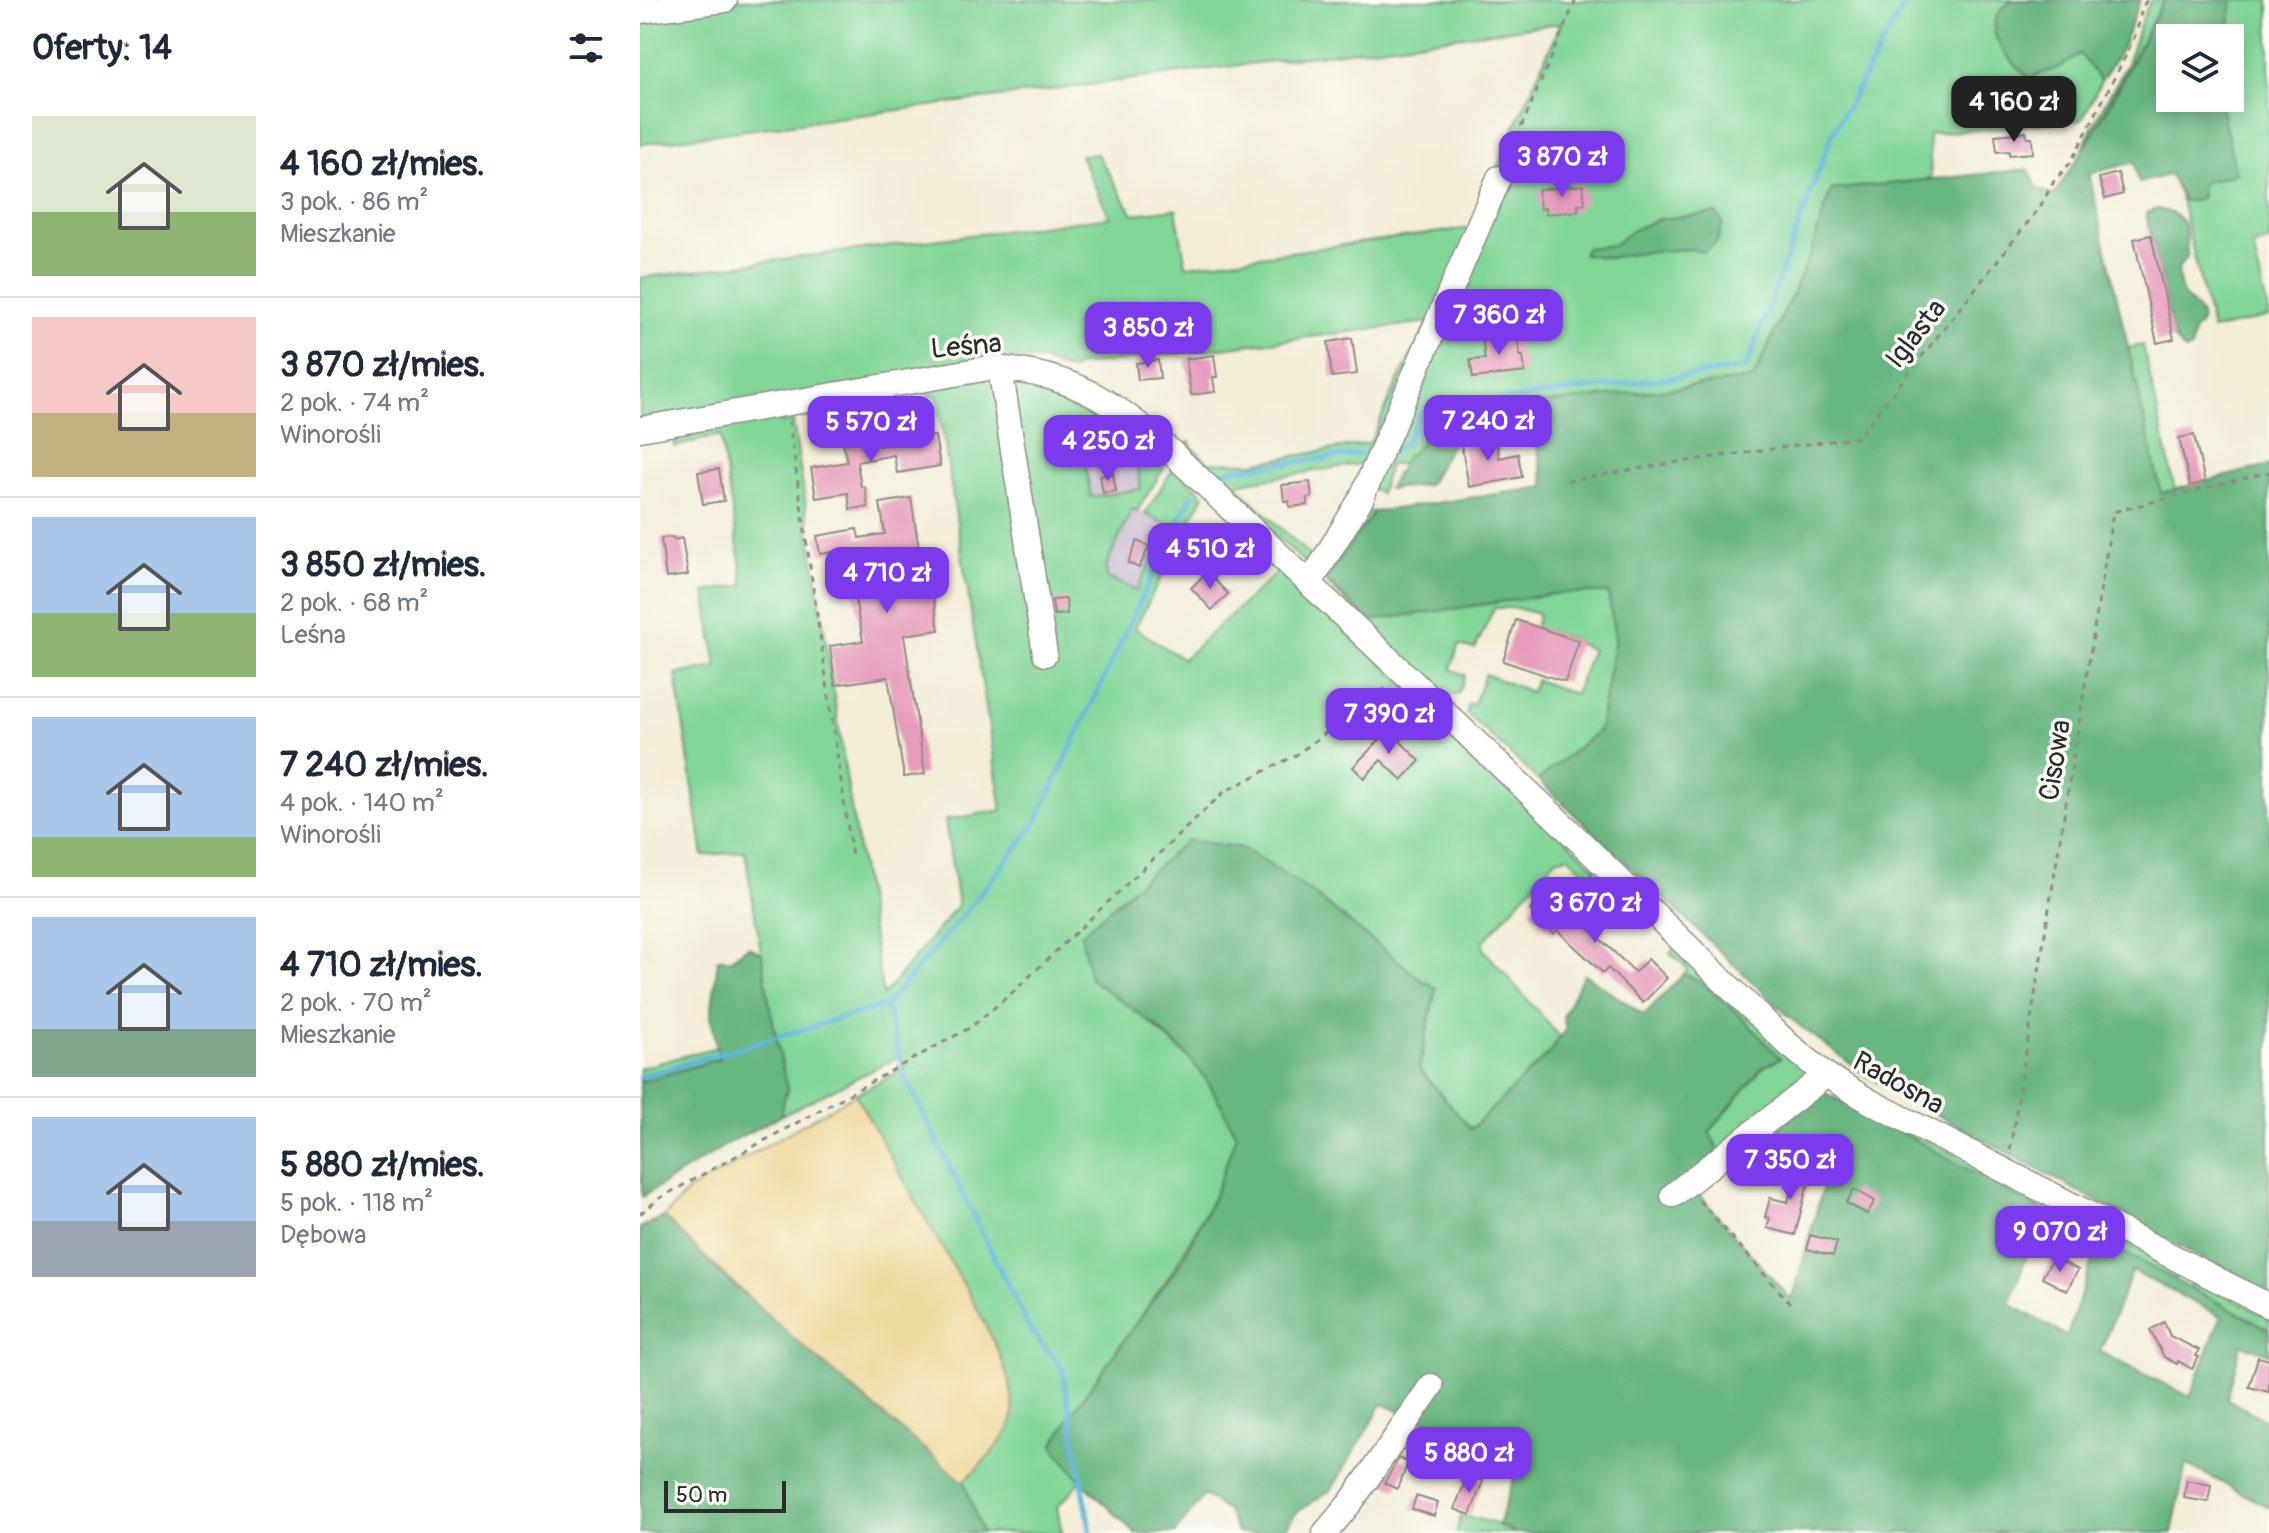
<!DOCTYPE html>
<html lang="pl">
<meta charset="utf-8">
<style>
body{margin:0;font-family:Pangolin,sans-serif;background:#f6f6f7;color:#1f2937;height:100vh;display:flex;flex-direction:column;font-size:30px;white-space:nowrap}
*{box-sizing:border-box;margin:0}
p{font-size:26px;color:#747a83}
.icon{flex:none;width:44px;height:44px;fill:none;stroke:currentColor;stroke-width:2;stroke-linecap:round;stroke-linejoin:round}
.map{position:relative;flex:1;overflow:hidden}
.details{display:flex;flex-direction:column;background:#fff;width:640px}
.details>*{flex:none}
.controls{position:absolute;left:1516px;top:24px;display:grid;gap:16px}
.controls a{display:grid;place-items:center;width:88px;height:88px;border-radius:0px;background:#fff;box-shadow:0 4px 20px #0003;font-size:40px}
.scale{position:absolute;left:24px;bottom:20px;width:122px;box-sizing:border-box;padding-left:8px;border:4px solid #2b2b2b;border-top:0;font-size:22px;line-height:28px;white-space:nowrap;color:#2b2b2b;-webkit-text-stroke:6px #fdfcf7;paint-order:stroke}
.price{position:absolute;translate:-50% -68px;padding:0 18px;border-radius:16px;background:#7c3aed;color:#fff;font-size:26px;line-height:52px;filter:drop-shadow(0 2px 4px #0008)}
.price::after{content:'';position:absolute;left:50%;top:48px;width:24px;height:18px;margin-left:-12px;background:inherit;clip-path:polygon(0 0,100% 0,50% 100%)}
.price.active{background:#222;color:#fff}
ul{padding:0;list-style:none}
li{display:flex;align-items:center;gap:24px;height:200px;padding:0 32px}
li+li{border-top:2px solid #e0e1e3}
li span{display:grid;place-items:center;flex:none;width:224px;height:160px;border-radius:0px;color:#555}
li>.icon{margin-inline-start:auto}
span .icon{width:96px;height:96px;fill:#fffc;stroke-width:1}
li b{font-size:34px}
h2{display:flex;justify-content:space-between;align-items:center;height:96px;padding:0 32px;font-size:34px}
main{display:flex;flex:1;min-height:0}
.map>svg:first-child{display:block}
</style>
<main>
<section class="details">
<h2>Oferty: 14<svg class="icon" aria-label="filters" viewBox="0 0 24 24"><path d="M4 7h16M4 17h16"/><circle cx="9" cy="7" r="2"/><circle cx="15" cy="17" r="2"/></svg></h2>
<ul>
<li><span style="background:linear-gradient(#dfe7d0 60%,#8fb573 0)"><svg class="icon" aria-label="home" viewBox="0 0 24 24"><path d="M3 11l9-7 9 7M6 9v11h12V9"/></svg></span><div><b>4 160 zł/mies.</b><p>3 pok. · 86 m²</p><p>Mieszkanie</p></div></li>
<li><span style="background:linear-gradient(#f6c9c9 60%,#c2b280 0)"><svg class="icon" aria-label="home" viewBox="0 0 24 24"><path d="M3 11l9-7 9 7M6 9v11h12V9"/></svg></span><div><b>3 870 zł/mies.</b><p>2 pok. · 74 m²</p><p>Winorośli</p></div></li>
<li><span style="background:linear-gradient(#a9c7e8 60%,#8fb573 0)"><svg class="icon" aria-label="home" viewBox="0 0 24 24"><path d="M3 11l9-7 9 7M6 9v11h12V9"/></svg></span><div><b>3 850 zł/mies.</b><p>2 pok. · 68 m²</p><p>Leśna</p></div></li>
<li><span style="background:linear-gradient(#a9c7e8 75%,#8fb573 0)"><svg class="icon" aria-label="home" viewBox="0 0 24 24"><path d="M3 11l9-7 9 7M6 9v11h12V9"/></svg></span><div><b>7 240 zł/mies.</b><p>4 pok. · 140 m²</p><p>Winorośli</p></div></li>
<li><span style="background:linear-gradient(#a9c7e8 70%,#7fa58c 0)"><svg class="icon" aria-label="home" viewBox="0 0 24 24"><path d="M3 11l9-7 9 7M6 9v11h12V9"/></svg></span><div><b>4 710 zł/mies.</b><p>2 pok. · 70 m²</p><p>Mieszkanie</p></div></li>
<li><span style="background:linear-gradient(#a9c7e8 65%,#9aa5b1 0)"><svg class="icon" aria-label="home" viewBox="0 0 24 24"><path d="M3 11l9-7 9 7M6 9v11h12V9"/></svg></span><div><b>5 880 zł/mies.</b><p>5 pok. · 118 m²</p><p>Dębowa</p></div></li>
</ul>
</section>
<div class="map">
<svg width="1629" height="1533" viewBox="0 0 1629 1533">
<rect width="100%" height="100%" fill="#fdfcf7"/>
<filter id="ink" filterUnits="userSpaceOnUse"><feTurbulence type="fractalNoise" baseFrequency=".0125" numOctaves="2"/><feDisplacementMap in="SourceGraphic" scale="16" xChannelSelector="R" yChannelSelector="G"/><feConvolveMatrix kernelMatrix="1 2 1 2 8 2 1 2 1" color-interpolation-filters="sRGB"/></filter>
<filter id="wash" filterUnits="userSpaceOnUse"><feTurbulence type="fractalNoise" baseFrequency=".006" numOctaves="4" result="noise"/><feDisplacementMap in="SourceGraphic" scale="32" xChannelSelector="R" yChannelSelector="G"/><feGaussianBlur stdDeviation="1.8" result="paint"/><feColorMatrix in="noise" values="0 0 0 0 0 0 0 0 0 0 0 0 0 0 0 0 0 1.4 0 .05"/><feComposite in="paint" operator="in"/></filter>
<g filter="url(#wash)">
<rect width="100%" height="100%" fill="#f3edd8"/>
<g fill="#ccbfd4">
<polygon points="466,428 494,447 502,490 451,498 440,432"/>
<polygon points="492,508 528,524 497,591 467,578 466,566"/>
</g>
<g fill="#81d597" stroke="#568061" stroke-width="2">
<polygon points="0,0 1400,0 1461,81 1442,120 1289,134 1291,179 1191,190 1169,258 1113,379 787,417 773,462 749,465 740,493 732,489 732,462 595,484 669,555 682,555 667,565 540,447 550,442 551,446 568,462 614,463 730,443 758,381 789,322 437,366 431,371 401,360 371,358 0,421 0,278 470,217 440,155 457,154 493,214 536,209 546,266 830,228 921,23 0,144"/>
<path d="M1511,0h13l-81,150c9,-30 29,-57 43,-85 10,-21 13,-45 25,-65z"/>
<polygon points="1592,0 1629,0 1629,242 1613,246 1629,317 1572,330 1540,196 1544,201 1565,182 1596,173 1578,99 1590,98 1589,38"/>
<polygon points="1503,345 1535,490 1521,494 1488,348"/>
<path d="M335,378l76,6 78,42 -6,15 -17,-13 -26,4 11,65 50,-8 -7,-42 7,-10 25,21 -2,10 -27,43 -5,-2 -26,57 1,12 30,12 31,-65 -23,-11 26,-42 5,-4 28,27 -69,133 48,31 99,-91 315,301 -8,7 -21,-20 -12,3 -73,83 1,8 76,87 -9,14 -80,78 -52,-60 17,-81 -13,-7 -116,-92 -217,90 49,34 68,61 29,61 -21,59 -41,75 -102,144 -18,33 27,35 -24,26 5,26h-80l-18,-51c15,-17 48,-45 49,-68 4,-47 -53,-135 -77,-177 -27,-47 -54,-95 -81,-143l51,-26 -6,-12 -120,60 7,-27 -17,-81 -25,-157 -42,5 -27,-182 41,-7 -12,-75 39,-7 -24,-150 -45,12 -2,-13 107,-19 1,8 12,-2 55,368 35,207 75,-91 -13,-85 57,-10 -65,-415 -9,1v-9z"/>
<polygon points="725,510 734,512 718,535 921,593 968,593 975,638 959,730 898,780 826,713 829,704 833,705 845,674 891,692 896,680 935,694 952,649 938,644 938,641 895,627 899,614 876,608 854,608 835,649 819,645 811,669 825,675 819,693 807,698 687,584 685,579"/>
<path d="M1035,947l143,128 -99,76 -10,-18 53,-65 17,-10c-22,-25 -65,-72 -95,-84l4,-5 -18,-16z"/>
<polygon points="77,1047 80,1059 0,1082 0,1068"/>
<polygon points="1269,1131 1432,1216 1429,1225 1262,1133"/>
<polygon points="1447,1222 1539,1271 1535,1280 1443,1232"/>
<polygon points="1553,1277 1629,1318 1629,1329 1549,1287"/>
<polygon points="821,1516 851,1522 876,1533 816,1533"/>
</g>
<g fill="#68b680" stroke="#4a7056" stroke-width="2" fill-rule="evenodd">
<path d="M1373,0h127l-19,50 -20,31 -21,-27 -20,13 -31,11c-24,-23 -56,-53 -16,-78z"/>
<path d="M1524,0h68l-3,38h-59v60h49l17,76 -31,8 -4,5 1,10 -8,4h-10c-7,-9 -7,-19 -16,-26l-29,8 -5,-21 -45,12 72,319 108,-28v830l-401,-218 -73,-55 -257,-242 61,-50 16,-92 -7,-45h-47l-191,28 -45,-42 49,-67 171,-25 -11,-57c-9,-4 -20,-9 -30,-10 -44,-5 -58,35 -76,65l-40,4 18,-32 15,-12 6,-28 326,-38 56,-121 22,-68 198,-21 8,19 16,8c23,-35 46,-70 65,-107 15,-30 30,-60 46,-89z"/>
<path d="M1517,209c32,6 29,19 30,48l-9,11c1,9 1,18 5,26 8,13 30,21 11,36l-3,19 -6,2 -11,-12 -28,-126z"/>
<polygon points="1076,213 1083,223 1077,242 1065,252 1048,249 995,253 970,258 943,254 946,248 973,245 993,230 1019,219"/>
<path d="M547,840l55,8 65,41 116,92 13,7 -17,81 52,60 80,-78 15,-23 -3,-12 21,-42 60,41 40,-41c30,11 73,59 96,84l-18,10 -53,64 10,19 -25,38 98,112 37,-136 -35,-26 -22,-5 51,-42 79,41 140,78 -32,93 57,32 32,-96 170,89v25l-28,-10 -14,55 42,23v85l-83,-43 -14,69h-656l-18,-8 16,-47 -44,-40 -88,-34 -50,85 -35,23 -15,21h-45l-9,-21 -24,-17 -29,38h-40l-54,-52 -28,-35 19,-33 110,-153 33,-66 21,-59c-9,-18 -18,-37 -29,-54 -29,-43 -75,-73 -117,-102l-9,-45zM1492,1271l89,45 -31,81 -90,-45z"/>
<polygon points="109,946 122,954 130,1008 147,1089 140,1116 94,1140 2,1197 0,1082 79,1059 71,1016 78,959 91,959"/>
<polygon points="24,1217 81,1274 222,1398 324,1482 342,1533 0,1533 0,1228"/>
</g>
<path fill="#eeda9e" stroke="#8c8264" stroke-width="2" d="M215,1094c27,48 54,96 81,143 24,42 81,130 77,177 -1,23 -34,51 -49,68 -103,-85 -205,-171 -300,-265l24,-26z"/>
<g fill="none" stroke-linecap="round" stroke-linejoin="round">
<g stroke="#60b5dc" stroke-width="5">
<polyline points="753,449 765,444 780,415 787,410 1106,368 1192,134 1267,0"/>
<polyline points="572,476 595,469 731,453"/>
<polyline points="0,1077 246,1005"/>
<polyline points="451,1533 422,1367 390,1330 264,1075 246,1005 321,918 395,824 539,519 552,496"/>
</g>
</g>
<g id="blocks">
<g fill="#e69bbc">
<polygon points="1386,132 1387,138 1392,138 1393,153 1369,155 1369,151 1357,152 1355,135"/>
<polygon points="1478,173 1483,194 1465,199 1459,178"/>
<polygon points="943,185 945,204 938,204 938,211 906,214 905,208 900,209 898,190"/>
<polygon points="1511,235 1534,339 1517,343 1494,239"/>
<polygon points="877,332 880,356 883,356 885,372 833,378 830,360 845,359 842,336"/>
<polygon points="712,338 717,374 692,377 688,342"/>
<polygon points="574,355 577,377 573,377 575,392 551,395 546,359"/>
<polygon points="518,360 520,378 498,380 496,363"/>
<polygon points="235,430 238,446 295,436 300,466 257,473 254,455 217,462 221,487 225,487 228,507 210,509 208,493 176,498 171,468 207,462 202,436"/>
<polygon points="1554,435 1565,482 1550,486 1539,438"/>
<polygon points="856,437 859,458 878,454 882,477 829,487 821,443"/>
<polygon points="79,469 84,501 63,504 58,472"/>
<polygon points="473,473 476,491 463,493 460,476"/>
<polygon points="670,482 672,497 667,498 668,505 650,507 649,501 644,501 642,485"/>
<polygon points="271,498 280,555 286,554 299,630 264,635 285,774 264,777 248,677 195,685 190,646 223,641 206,550 180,554 177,536 217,529 219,538 245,534 240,503"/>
<polygon points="33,537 34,540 42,538 48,575 26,578 21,538"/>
<polygon points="497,541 509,546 499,568 488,563"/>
<polygon points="567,572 588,594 572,610 551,588"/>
<polygon points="426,599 427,614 414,615 412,600"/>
<polygon points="876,620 939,641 925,682 863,661"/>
<polygon points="753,726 764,737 760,741 780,761 762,780 741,760 724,778 713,767"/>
<polygon points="910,890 921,901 928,893 945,910 937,917 995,972 1008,959 1027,978 1003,1003 968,968 963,973 917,930 914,934 890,910"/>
<polygon points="1158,1159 1173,1163 1155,1235 1127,1228 1130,1218 1125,1217 1130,1198 1148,1202"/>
<polygon points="1214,1189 1235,1201 1227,1214 1206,1203"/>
<polygon points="1170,1235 1197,1242 1193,1256 1167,1249"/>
<polygon points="1413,1257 1438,1270 1427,1291 1402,1278"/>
<polygon points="1524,1322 1530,1336 1559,1350 1556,1356 1559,1357 1552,1369 1538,1361 1537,1364 1524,1357 1510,1330"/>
<polygon points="1618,1357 1629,1360 1629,1392 1609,1387"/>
<polygon points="759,1458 768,1463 757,1489 744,1483"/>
<polygon points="828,1475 843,1481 830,1515 814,1509"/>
<polygon points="1547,1480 1571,1485 1568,1502 1544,1498"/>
<polygon points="776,1496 798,1503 794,1516 772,1509"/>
</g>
</g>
</g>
<g filter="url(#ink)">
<use href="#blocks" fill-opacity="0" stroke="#8f8c82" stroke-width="2"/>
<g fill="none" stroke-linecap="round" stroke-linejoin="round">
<g stroke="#8f8c82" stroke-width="27">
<g id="minor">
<polyline points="0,11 85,0"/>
<polyline points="360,368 405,654"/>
<path d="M0,429l349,-61c77,3 124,32 180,82l393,374 226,220 38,31 45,27 398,204"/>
<polyline points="670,583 721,499 859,178"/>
<polyline points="1033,1195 1186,1075"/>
<polyline points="685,1533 711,1502 791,1386"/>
</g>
</g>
<g stroke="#8f8c82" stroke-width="3" stroke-dasharray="6 6" stroke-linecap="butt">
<polyline points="867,160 936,0"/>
<polyline points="149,421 212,857"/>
<polyline points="927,481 1038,462 1218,437 1400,207 1414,181 1431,162 1485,57 1497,31 1502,7 1507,0"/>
<polyline points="1370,1150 1473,512 1629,472"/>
<polyline points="1059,1200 1154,1308"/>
<polyline points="0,1214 20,1198 331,1027 373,992 584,792 656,755 743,690 751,686"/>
</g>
<use href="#minor" stroke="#fff" stroke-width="24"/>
</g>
</g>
<g text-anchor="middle" stroke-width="7" stroke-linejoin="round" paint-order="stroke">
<g font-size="28" fill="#2b2b2b" stroke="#fdfcf7">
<text transform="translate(1275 333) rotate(-52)" y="10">Iglasta</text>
<text transform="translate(326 345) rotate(-5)" y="10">Leśna</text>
<text transform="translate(1414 760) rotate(-81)" y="10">Cisowa</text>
<text transform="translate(1259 1082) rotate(29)" y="10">Radosna</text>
</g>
</g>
</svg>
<div class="controls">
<a><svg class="icon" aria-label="layers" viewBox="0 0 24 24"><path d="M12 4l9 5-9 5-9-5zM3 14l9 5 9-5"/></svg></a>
</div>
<div class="scale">50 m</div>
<b class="price active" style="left:1374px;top:144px">4 160 zł</b>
<b class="price" style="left:922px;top:199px">3 870 zł</b>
<b class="price" style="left:859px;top:357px">7 360 zł</b>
<b class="price" style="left:508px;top:370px">3 850 zł</b>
<b class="price" style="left:848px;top:463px">7 240 zł</b>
<b class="price" style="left:231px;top:464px">5 570 zł</b>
<b class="price" style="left:468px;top:483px">4 250 zł</b>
<b class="price" style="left:570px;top:591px">4 510 zł</b>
<b class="price" style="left:247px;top:615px">4 710 zł</b>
<b class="price" style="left:749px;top:756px">7 390 zł</b>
<b class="price" style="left:955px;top:945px">3 670 zł</b>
<b class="price" style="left:1150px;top:1202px">7 350 zł</b>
<b class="price" style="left:1420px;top:1274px">9 070 zł</b>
<b class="price" style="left:829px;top:1495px">5 880 zł</b>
</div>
</main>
